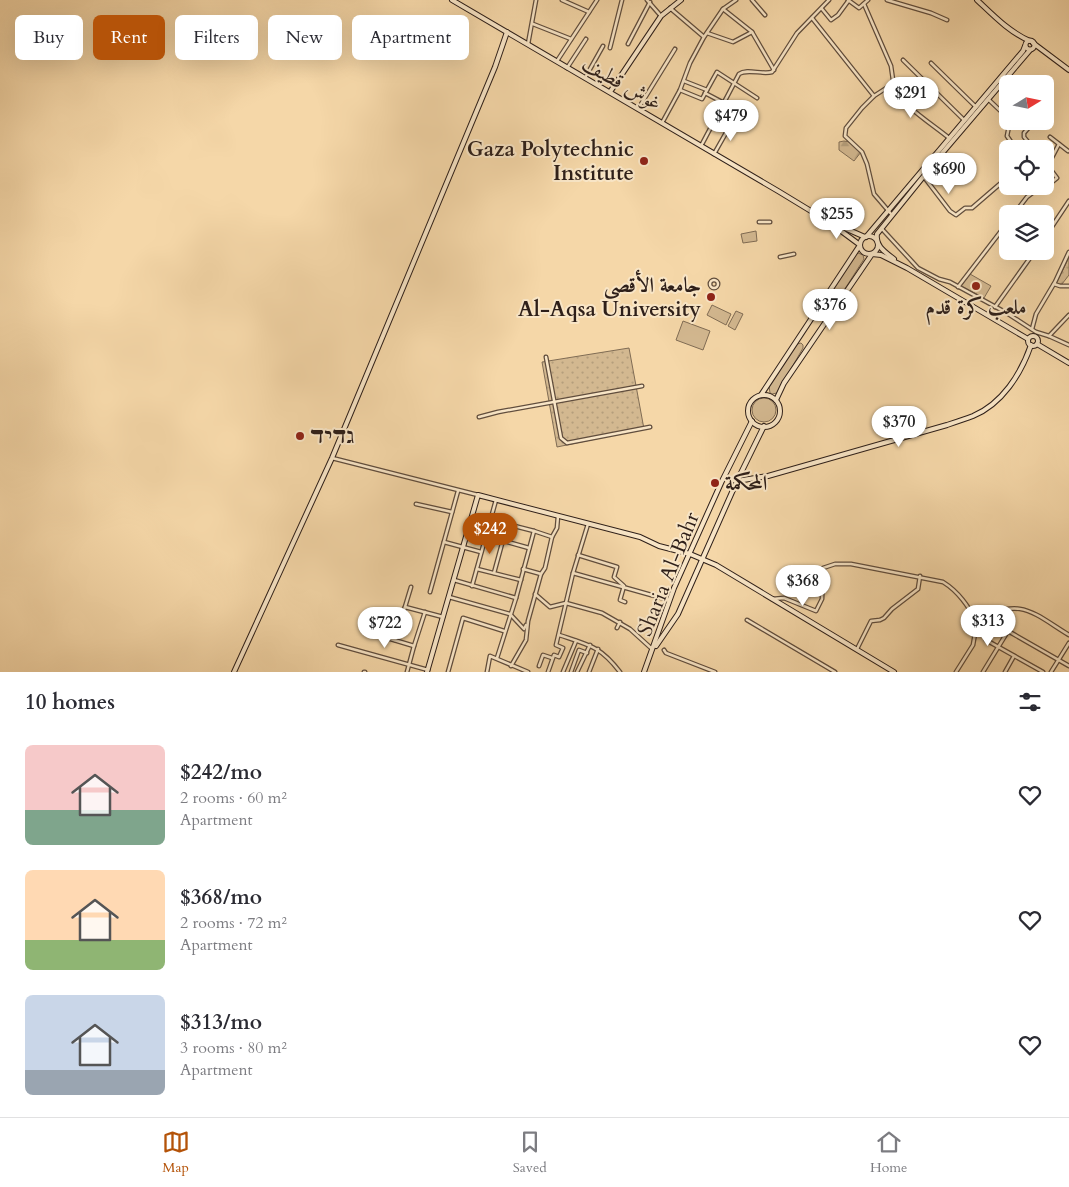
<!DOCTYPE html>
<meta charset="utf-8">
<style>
body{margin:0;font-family:Cardo,Amiri,"Frank Ruhl Libre",serif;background:#f7f7f7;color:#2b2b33;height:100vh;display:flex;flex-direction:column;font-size:19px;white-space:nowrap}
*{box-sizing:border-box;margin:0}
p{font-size:16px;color:#7c7c81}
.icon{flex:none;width:28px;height:28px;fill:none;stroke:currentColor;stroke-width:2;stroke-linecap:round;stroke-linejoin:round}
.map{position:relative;height:672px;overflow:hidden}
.drawer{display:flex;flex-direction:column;background:#fff;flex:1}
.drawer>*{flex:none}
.guide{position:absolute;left:15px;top:15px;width:500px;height:45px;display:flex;gap:10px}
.needle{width:32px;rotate:80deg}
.buttons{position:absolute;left:999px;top:75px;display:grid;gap:10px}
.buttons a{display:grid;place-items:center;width:55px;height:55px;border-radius:8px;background:#fff;box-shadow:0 5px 20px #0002;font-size:25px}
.price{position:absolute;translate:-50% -42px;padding:0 11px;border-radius:18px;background:#fff;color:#222;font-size:16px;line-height:32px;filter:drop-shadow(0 1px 2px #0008)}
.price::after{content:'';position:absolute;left:50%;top:30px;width:15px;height:11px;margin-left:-8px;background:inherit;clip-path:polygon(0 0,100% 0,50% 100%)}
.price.current{background:#b45309;color:#fff}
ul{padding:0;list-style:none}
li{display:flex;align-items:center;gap:15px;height:125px;padding:0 25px}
li span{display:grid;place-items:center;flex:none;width:140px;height:100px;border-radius:8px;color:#555}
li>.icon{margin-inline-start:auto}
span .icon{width:60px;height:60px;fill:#fffc;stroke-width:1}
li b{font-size:21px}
h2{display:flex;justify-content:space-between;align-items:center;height:60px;padding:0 25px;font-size:21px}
.pill{padding:0 18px;border-radius:8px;background:#fff;box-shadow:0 5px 20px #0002;font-size:18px;line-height:45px}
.pill.current{background:#b45309;color:#fff}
.menu{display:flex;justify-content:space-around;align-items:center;height:70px;border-top:1px solid #e1e1e2;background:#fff;font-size:14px;color:#7c7c81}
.menu a{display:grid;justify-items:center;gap:2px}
.menu .current{color:#b45309}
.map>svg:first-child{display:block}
</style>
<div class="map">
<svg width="1069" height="672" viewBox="0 0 1069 672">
<defs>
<pattern id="grass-dots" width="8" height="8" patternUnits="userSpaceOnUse" patternTransform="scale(1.25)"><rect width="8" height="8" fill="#d3b890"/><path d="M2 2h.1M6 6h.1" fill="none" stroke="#b59e7c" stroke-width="1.8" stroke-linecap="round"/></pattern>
<pattern id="forest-firs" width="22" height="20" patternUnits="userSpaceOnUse" patternTransform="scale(1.25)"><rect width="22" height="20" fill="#d3b890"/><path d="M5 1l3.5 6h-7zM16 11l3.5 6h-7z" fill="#b59e7c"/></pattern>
</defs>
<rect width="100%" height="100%" fill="#f5d7a8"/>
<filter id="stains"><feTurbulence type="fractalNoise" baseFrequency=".004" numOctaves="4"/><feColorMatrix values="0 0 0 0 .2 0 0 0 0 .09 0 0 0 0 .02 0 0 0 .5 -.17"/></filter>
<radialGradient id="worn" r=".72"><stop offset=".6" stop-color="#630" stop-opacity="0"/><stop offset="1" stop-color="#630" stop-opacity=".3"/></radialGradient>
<g fill="url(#grass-dots)" stroke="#806c54">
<polygon points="1069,257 1069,275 1062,284 1056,284"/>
<polygon points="629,348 644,429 557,447 542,362"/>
</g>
<polygon fill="url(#forest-firs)" stroke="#806c54" points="844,141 850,142 861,152 854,161 839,150 839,142"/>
<g fill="#d3b890" stroke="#806c54">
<polygon points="756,231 757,241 743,243 741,234"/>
<polygon points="858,253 863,255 864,259 839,298 831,291 855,256"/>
<polygon points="970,274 991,286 984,298 961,286"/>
<polygon points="712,305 731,314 726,325 707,315"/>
<polygon points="736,311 743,314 735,330 728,326"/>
<polygon points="683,321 710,331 703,350 676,340"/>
<polygon points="801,343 803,345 803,348 777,393 772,394 770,393 769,386 797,344"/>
<circle cx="764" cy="410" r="12"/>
</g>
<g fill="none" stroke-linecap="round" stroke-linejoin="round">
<g stroke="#604d3d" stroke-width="5">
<g id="street">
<polyline points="562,0 589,12"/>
<polyline points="647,0 661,16"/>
<polyline points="752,0 765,15"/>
<polyline points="848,0 859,8 868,0"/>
<polyline points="887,0 931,13 947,20"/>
<polyline points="864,4 891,66 893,80 891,85 874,96 862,108 846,128 845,136 862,152 867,164 874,194 892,215"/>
<polyline points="670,8 704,37"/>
<polyline points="723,9 752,32 774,70"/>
<polyline points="822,9 831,20 838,15 849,0"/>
<polyline points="812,18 874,96"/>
<polyline points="533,24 571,39"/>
<polyline points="707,33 733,42 752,32"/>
<polyline points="528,44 536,0"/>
<polyline points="628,44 650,2"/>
<polyline points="610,48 622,0"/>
<polyline points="903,60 964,120"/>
<polyline points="557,61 597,0"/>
<polyline points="931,63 976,107"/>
<polyline points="567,68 586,39"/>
<polyline points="585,78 603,46"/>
<polyline points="684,81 707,90"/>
<path d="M891,85c9,19 41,39 58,53"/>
<polyline points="680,90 702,99 717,72 757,98"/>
<polyline points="705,93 724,103"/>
<polyline points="989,100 1008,118"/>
<polyline points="638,109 675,49"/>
<polyline points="1010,121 1007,136 1016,149"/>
<polyline points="662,123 680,90 690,63 704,37 723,9 736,0"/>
<polyline points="1031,125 1024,133 1024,137 1034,149"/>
<polyline points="1050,137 1068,151"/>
<path d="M701,146l38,-72c8,-6 23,1 33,-2l25,-39 32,-33"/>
<polyline points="714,154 735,117 738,116 745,120"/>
<polyline points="1048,165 1059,144"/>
<polyline points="924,177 950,211 956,215 965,208 972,208 1008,177"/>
<polyline points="1014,214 1027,197 1039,188 1047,186 1057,178 1045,162"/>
<polyline points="759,222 770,222"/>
<polyline points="882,229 918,268 939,279 950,282 1005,312 1036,332 1049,336 1069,345"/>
<polyline points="1045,237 1069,201"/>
<polyline points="780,257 794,254"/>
<circle cx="714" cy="284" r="4"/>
<polyline points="1054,284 1060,286 1069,286"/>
<polyline points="958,287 1008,222"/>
<polyline points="995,307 1035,251"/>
<polyline points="1032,329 1036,314 1055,282 1069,252"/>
<polyline points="1049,336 1069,315"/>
<polyline points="546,357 561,438 567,443 650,427"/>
<polyline points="479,417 498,412 642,386"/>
<polyline points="332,458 478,495"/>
<polyline points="416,504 452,512"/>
<polyline points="491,520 534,531 552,537"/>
<polyline points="486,536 529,548"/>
<polyline points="444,542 481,552"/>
<polyline points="578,555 617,567 614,577 624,586 620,600 625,602"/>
<polyline points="477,569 521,580"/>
<polyline points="523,569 541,574"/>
<polyline points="494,573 503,540"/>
<polyline points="573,573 669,600"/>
<polyline points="454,580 516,598"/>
<polyline points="472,586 496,500"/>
<polyline points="430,592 458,491"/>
<polyline points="535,594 550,607 566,603 602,613 630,629 652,649"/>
<polyline points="449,597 510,614 524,629 526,625"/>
<path d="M772,599l12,-1 32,13 6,-12 1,-31 12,-4h16l92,18c16,10 25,24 34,40"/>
<polyline points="405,607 443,617"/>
<polyline points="747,620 835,672"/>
<polyline points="617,628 620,622"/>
<polyline points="374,634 414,646"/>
<path d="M559,635c30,10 41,11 61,37"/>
<polyline points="395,640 411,587"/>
<polyline points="986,640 1043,672"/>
<polyline points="338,645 428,670"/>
<polyline points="857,649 871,621 880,620 884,618 892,609 918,589 920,576"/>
<polyline points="664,650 666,653 715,672"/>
<polyline points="497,658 516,598 534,531"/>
<polyline points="511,666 526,640 528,621 541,574 545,568 552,537 557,528 558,516"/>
<polyline points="539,666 543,655 552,658"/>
<polyline points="364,672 365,672"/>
<polyline points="407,672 414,646 425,612"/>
<polyline points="448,672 463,618 504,631"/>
<polyline points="487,672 490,656 528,672"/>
<polyline points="548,672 554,655 559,657 563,648 556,645 573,573 588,524"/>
<polyline points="563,672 576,641"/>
<polyline points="571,672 579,650 587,653"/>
<polyline points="577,672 590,645"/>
<polyline points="589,672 598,649"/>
<path d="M956,672l17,-27 4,-23c42,-27 56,-9 92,13"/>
<polyline points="983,672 1008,631 1069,666"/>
<polyline points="1005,672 1014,656"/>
<polyline points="1051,672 1069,643"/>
</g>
</g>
<g stroke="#2e1f19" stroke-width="6">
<g id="secondary">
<polyline points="452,0 778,191 829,222 860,245 761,395"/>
<path d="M977,0c16,15 32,32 53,41"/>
<circle cx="1030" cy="45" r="4.5"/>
<polyline points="1033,43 1069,70"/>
<polyline points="610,92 661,16 681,0"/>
<polyline points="833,223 865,237"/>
<circle cx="869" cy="245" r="9"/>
<polyline points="866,237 1023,51 1025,46"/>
<path d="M894,259c-9,-7 -19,-13 -17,-25l67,-83 86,-101"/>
<polyline points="820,306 832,311"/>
<circle cx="1033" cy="341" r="5"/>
<polyline points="1037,344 1069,363"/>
<circle cx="764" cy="411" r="16"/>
<polyline points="776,400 784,383 872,254 881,255 907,268 1028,339"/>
<path d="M725,477l12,4 31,-5 179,-51c9,-3 18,-6 26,-9 29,-12 48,-42 58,-71"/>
<polyline points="656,646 678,614 737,481 764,426"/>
<polyline points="234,672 332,458 495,67 507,32"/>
<polyline points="427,672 478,495 640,537 659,546 690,554 716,565 894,672"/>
<polyline points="644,672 674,588 722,481 752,421"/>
</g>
</g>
<use href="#street" stroke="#f8e5c6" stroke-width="2.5"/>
<use href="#secondary" stroke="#f8e5c6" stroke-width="4"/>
</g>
<g fill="#8f2418" stroke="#f8e5c6" stroke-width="2">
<circle cx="644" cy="161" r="5"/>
<circle cx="976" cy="286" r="5"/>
<circle cx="711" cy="297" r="5"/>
<circle cx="300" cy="436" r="5"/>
<circle cx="715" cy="483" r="5"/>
</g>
<g text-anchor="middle" stroke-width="4" stroke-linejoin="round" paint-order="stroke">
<g font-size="21" fill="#2e1f19" stroke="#f8e5c6">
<text transform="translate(622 83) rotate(30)" y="7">غوش قطيف</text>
<text transform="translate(668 574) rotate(-68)" y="7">Sharia Al-Bahr</text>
</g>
<g font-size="21" font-weight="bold" fill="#2e1f19" stroke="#f8e5c6" text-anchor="end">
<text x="634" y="156">Gaza Polytechnic<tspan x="634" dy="24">Institute</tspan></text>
<text x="701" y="292">جامعة الأقصى<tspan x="701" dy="24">Al-Aqsa University</tspan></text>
<text x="976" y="314" text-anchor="middle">ملعب كرة قدم</text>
<text x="310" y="443" text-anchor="start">גדיד</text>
<text x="725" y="490" text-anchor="start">المحكمة</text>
</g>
</g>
<rect width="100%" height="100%" filter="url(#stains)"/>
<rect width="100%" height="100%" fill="url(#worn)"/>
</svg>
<div class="buttons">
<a><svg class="needle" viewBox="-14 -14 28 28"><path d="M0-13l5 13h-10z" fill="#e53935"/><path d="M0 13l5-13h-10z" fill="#7c7c81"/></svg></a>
<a><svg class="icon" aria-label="locate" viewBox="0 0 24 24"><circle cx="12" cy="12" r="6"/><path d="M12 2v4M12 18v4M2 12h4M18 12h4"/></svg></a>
<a><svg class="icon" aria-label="layers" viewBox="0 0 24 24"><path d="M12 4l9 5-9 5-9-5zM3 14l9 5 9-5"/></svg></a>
</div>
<b class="price" style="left:911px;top:119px">$291</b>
<b class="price" style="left:731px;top:142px">$479</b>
<b class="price" style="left:949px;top:195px">$690</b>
<b class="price" style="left:837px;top:240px">$255</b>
<b class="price" style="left:830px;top:331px">$376</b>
<b class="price" style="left:899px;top:448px">$370</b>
<b class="price current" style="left:490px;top:555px">$242</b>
<b class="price" style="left:803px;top:607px">$368</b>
<b class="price" style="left:988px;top:647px">$313</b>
<b class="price" style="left:385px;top:649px">$722</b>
<div class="guide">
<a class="pill">Buy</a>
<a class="pill current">Rent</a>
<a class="pill">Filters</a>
<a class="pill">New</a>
<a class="pill">Apartment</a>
</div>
</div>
<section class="drawer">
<h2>10 homes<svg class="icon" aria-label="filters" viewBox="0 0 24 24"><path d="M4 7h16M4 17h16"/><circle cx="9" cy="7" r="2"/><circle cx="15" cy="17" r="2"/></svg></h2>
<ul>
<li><span style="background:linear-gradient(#f6c9c9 65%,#7fa58c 0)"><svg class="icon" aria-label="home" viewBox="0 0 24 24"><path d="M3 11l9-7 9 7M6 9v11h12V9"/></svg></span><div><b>$242/mo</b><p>2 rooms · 60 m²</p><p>Apartment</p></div><svg class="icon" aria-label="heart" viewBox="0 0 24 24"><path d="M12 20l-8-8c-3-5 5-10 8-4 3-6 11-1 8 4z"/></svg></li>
<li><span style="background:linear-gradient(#ffd9b3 70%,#8fb573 0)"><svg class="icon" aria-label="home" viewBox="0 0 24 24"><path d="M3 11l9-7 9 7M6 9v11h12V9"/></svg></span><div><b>$368/mo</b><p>2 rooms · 72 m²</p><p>Apartment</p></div><svg class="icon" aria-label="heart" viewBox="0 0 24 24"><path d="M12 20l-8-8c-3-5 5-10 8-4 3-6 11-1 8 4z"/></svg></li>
<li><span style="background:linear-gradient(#c9d6e8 75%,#9aa5b1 0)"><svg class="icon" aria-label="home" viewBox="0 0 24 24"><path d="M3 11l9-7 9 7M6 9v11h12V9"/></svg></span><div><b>$313/mo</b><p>3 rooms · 80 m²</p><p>Apartment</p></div><svg class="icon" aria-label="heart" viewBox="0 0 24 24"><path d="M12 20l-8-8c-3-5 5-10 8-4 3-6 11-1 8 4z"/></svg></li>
</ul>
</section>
<nav class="menu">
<a class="current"><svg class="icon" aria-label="map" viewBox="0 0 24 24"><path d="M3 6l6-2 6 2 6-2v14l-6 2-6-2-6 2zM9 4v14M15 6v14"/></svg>Map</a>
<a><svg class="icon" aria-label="saved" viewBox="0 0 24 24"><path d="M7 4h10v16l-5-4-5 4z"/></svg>Saved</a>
<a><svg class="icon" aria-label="home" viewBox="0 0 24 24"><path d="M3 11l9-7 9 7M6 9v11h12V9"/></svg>Home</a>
</nav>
